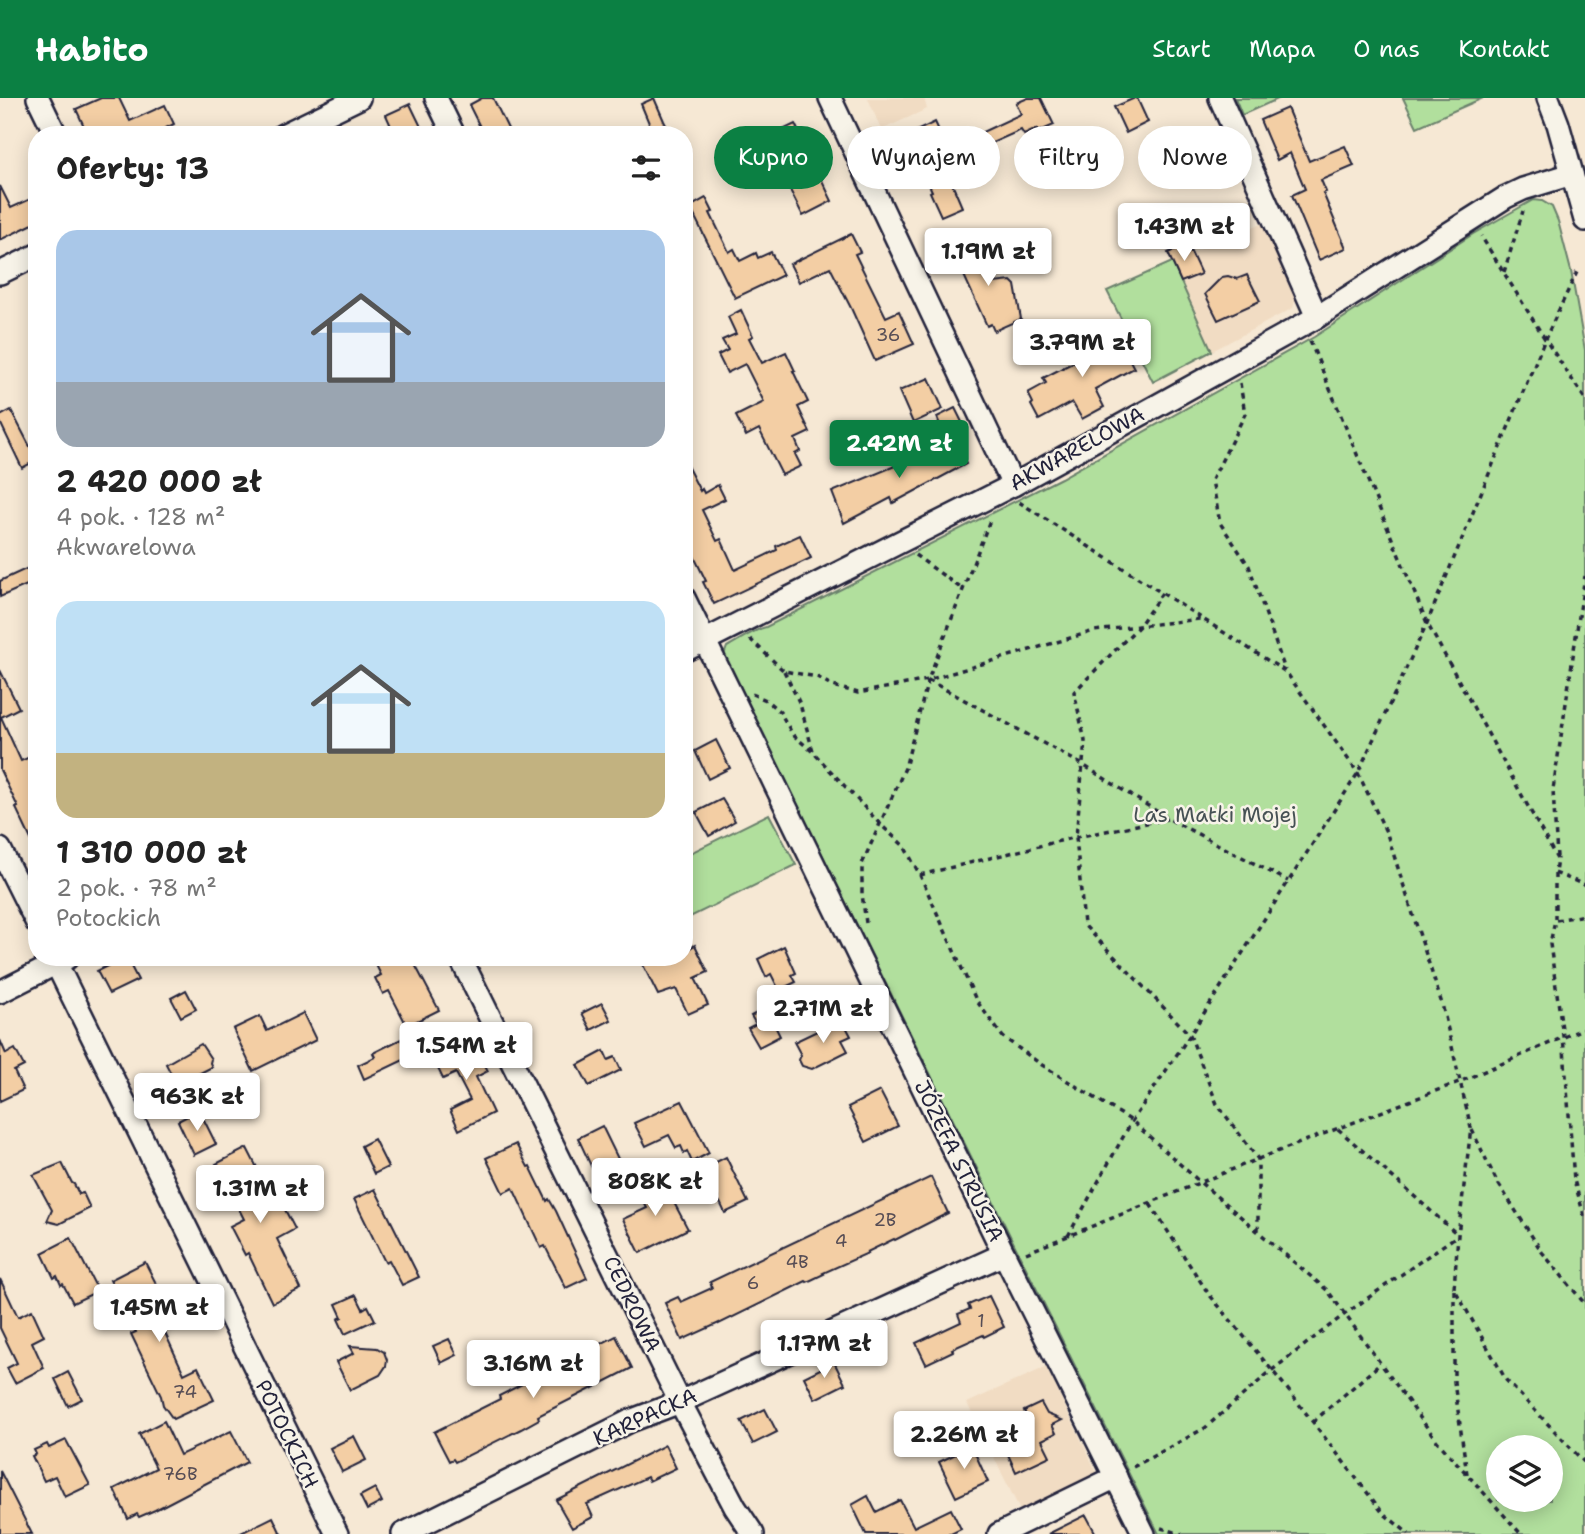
<!DOCTYPE html>
<html lang="pl">
<meta charset="utf-8">
<style>
body{margin:0;font-family:"Shantell Sans",sans-serif;background:#f6f6f6;color:#222;height:100vh;display:flex;flex-direction:column;font-size:26px;white-space:nowrap}
*{box-sizing:border-box;margin:0}
p{font-size:23px;color:#767676}
.icon{flex:none;width:38px;height:38px;fill:none;stroke:currentColor;stroke-width:2;stroke-linecap:round;stroke-linejoin:round}
.map{position:relative;flex:1;overflow:hidden}
.panel{position:absolute;left:28px;top:28px;width:665px;height:840px;display:flex;flex-direction:column;background:#fff;border-radius:28px;box-shadow:0 4px 18px #0003}
.panel>*{flex:none}
.guide{position:absolute;left:714px;top:28px;width:665px;height:63px;display:flex;gap:14px}
.controls{position:absolute;left:1486px;top:1337px;display:grid;gap:14px}
.controls a{display:grid;place-items:center;width:77px;height:77px;border-radius:50%;background:#fff;box-shadow:0 4px 18px #0003;font-size:35px}
.price{position:absolute;translate:-50% -60px;padding:0 16px;border-radius:7px;background:#fff;color:#222;font-size:23px;line-height:46px;filter:drop-shadow(0 2px 4px #0008)}
.price::after{content:'';position:absolute;left:50%;top:42px;width:21px;height:16px;margin-left:-10px;background:inherit;clip-path:polygon(0 0,100% 0,50% 100%)}
.price.active{background:#0b8043;color:#fff}
ul{padding:0;list-style:none}
li{display:grid;align-content:center;gap:14px;height:371px;padding:0 28px}
li span{display:grid;place-items:center;height:217px;border-radius:21px;color:#555}
li>.icon{margin-inline-start:auto}
span .icon{width:126px;height:126px;fill:#fffc;stroke-width:1}
li b{font-size:30px}
h2{display:flex;justify-content:space-between;align-items:center;height:84px;padding:0 28px;font-size:30px}
.pill{padding:0 24px;border-radius:32px;background:#fff;box-shadow:0 4px 18px #0003;font-size:24px;line-height:63px}
.pill.active{background:#0b8043;color:#fff}
header{display:flex;align-items:center;gap:42px;box-sizing:border-box;height:98px;padding:0 35px;background:#0b8043;color:#fff}
header strong{font-size:33px}
nav{display:flex;gap:38px;margin-inline-start:auto;font-size:24px}
.map>svg:first-child{display:block}
</style>
<header>
<strong>Habito</strong>
<nav><a>Start</a><a>Mapa</a><a>O nas</a><a>Kontakt</a></nav>
</header>
<div class="map">
<svg width="1585" height="1436" viewBox="0 0 1585 1436">
<rect width="100%" height="100%" fill="#f6e8d4"/>
<filter id="ink" filterUnits="userSpaceOnUse"><feTurbulence type="fractalNoise" baseFrequency=".0143" numOctaves="2"/><feDisplacementMap in="SourceGraphic" scale="14" xChannelSelector="R" yChannelSelector="G"/><feConvolveMatrix kernelMatrix="1 2 1 2 8 2 1 2 1" color-interpolation-filters="sRGB"/></filter>
<g filter="url(#ink)">
<g fill="#f1dcc3">
<polygon points="868,0 924,0 927,11 881,32"/>
<polygon points="1264,124 1296,200 1293,210 1212,253 1172,164"/>
<polygon points="1046,1269 1097,1375 1020,1412 967,1305"/>
</g>
<g fill="#b1df9d" stroke="#6a806c" stroke-width="2" fill-rule="evenodd">
<polygon points="1235,0 1280,0 1242,17"/>
<polygon points="1403,0 1483,0 1417,29"/>
<path d="M1533,102l9,1 10,6 6,14 13,50 14,79v1184h-426l-135,-270 -300,-609 3,-8c13,-7 26,-17 39,-20l295,-149 253,-141 159,-103zM1498,1349h52v53h-52z"/>
<polygon points="1172,164 1212,253 1153,284 1107,193"/>
<polygon points="769,716 796,767 684,822 684,758"/>
</g>
<g fill="#f3cea4" stroke="#22223b" stroke-width="2">
<polygon points="101,0 119,0 130,23 165,7 174,26 152,37 88,37 76,11"/>
<polygon points="482,0 493,0 511,37 484,37 469,7"/>
<polygon points="654,0 664,23 671,37 654,37 651,30 641,6"/>
<polygon points="1028,0 1041,0 1054,27 1038,34 1037,31 1024,37 1021,32 983,49 978,36 1021,16 1016,5"/>
<polygon points="1135,0 1137,0 1148,24 1126,35 1114,9"/>
<polygon points="410,6 425,37 395,37 386,17"/>
<polygon points="1287,10 1309,63 1345,48 1354,68 1321,82 1326,94 1323,95 1346,150 1319,162 1292,97 1305,91 1290,55 1277,62 1260,22"/>
<polygon points="935,24 950,56 941,60 962,109 941,118 930,94 932,93 906,38"/>
<polygon points="795,26 832,103 803,118 773,58 778,56 770,38"/>
<polygon points="0,88 11,110 37,98 37,124 0,142"/>
<polygon points="706,100 713,114 710,115 729,154 734,151 740,163 756,155 758,160 771,154 783,177 735,200 690,109"/>
<polygon points="1239,104 1247,122 1212,137 1204,119"/>
<polygon points="851,136 860,154 855,156 886,219 899,213 914,246 875,263 851,210 830,169 799,184 790,166"/>
<polygon points="975,141 994,185 1011,183 1015,187 1021,221 994,233 991,226 987,228 952,151"/>
<polygon points="1187,146 1201,176 1181,184 1168,155"/>
<polygon points="1247,177 1260,203 1218,222 1205,196 1222,179 1228,178 1237,181"/>
<polygon points="741,212 753,238 749,240 762,265 786,254 795,273 793,273 808,304 798,309 810,334 795,341 800,353 795,356 801,368 782,377 759,331 746,338 736,318 764,304 745,266 727,275 718,257 728,252 722,242 736,236 728,219"/>
<polygon points="1115,234 1134,270 1095,291 1104,309 1082,321 1072,304 1039,322 1031,307 1033,305 1028,295 1046,285 1043,280 1076,263 1073,257"/>
<polygon points="929,280 943,311 913,325 899,293"/>
<polygon points="955,310 963,326 942,332 937,319"/>
<polygon points="11,312 37,362 22,370 0,324 0,318"/>
<polygon points="954,338 966,366 893,405 891,400 844,425 832,394 895,368 894,366 909,358 911,361"/>
<polygon points="684,362 700,393 702,391 704,395 718,387 725,401 702,412 717,443 721,441 735,472 777,452 776,448 800,437 811,460 714,506 703,484 706,483 684,438"/>
<polygon points="28,470 34,484 0,499 0,483"/>
<polygon points="0,572 19,610 1,619 21,663 32,658 37,668 37,754 16,710 18,709 0,672"/>
<polygon points="716,642 730,670 708,681 695,653"/>
<polygon points="722,701 735,723 709,738 696,714"/>
<polygon points="695,847 708,874 695,880 708,907 688,916 676,891 658,897 639,859 684,859 684,853"/>
<polygon points="784,848 796,875 792,877 796,884 779,892 771,876 766,879 758,861"/>
<polygon points="126,859 138,882 109,896 97,873"/>
<polygon points="372,859 411,859 439,912 407,928 389,893 383,896 375,880 381,877"/>
<polygon points="186,892 196,911 181,919 171,900"/>
<polygon points="602,905 611,922 591,932 582,915"/>
<polygon points="766,910 780,938 759,949 748,930 756,926 751,918"/>
<polygon points="303,915 316,942 253,973 233,931 260,918 267,933"/>
<polygon points="842,921 851,938 842,942 848,953 812,971 802,968 799,962 801,957 794,944"/>
<polygon points="401,941 410,959 364,981 358,967 375,959 373,955"/>
<polygon points="472,941 488,973 476,979 493,1015 459,1032 450,1012 470,1002 456,975 443,981 433,960"/>
<polygon points="0,942 6,956 15,951 24,968 14,973 23,992 0,1003"/>
<polygon points="201,946 211,961 210,965 212,969 177,987 166,966"/>
<polygon points="604,953 608,962 615,959 621,972 589,988 578,967"/>
<polygon points="880,993 898,1028 866,1044 848,1009"/>
<polygon points="682,1003 709,1055 692,1064 687,1053 684,1055 681,1048 676,1050 669,1037 646,1048 634,1025"/>
<polygon points="199,1012 216,1046 194,1057 178,1023"/>
<polygon points="602,1028 624,1073 599,1085 578,1040"/>
<polygon points="374,1041 388,1069 374,1076 361,1048"/>
<polygon points="516,1046 528,1069 530,1068 547,1103 549,1101 556,1113 587,1180 566,1190 545,1148 541,1150 513,1090 503,1095 486,1060"/>
<polygon points="247,1050 276,1107 281,1104 295,1131 277,1141 301,1191 272,1205 248,1155 245,1157 230,1128 244,1121 216,1066"/>
<polygon points="726,1059 748,1104 725,1115 704,1070"/>
<polygon points="62,1065 72,1085 74,1086 79,1096 83,1095 90,1110 59,1126 47,1123 52,1112 33,1077"/>
<polygon points="931,1079 948,1115 895,1142 894,1141 867,1154 868,1155 823,1175 824,1176 807,1184 806,1183 719,1226 719,1225 682,1242 665,1205 678,1199 681,1204 712,1190 710,1184"/>
<polygon points="662,1082 688,1131 640,1155 623,1121 647,1110 638,1093"/>
<polygon points="375,1091 419,1179 402,1187 389,1162 385,1164 354,1101"/>
<polygon points="71,1140 98,1193 73,1205 63,1186 61,1187 57,1178 54,1180 42,1155"/>
<polygon points="145,1164 164,1201 152,1207 184,1276 198,1269 214,1302 173,1321 163,1307 161,1298 131,1236 136,1234 110,1182"/>
<polygon points="0,1181 18,1219 32,1212 44,1238 32,1244 44,1270 15,1285 7,1270 17,1265 0,1230"/>
<polygon points="356,1197 363,1211 368,1208 375,1222 345,1236 338,1221 342,1219 336,1206"/>
<polygon points="989,1198 1004,1229 984,1239 983,1237 952,1251 953,1253 926,1266 916,1245 961,1224 958,1216 970,1211 968,1207"/>
<polygon points="616,1238 632,1270 538,1318 539,1321 521,1331 455,1364 453,1361 449,1363 434,1334 500,1301 499,1298"/>
<polygon points="449,1241 457,1257 441,1265 433,1248"/>
<polygon points="350,1248 377,1250 384,1254 387,1262 386,1268 380,1277 350,1292 336,1264 354,1255"/>
<polygon points="834,1264 845,1286 815,1301 804,1279"/>
<polygon points="68,1274 82,1301 68,1308 55,1281"/>
<polygon points="1041,1305 1047,1316 1062,1322 1052,1327 1056,1335 1042,1342 1050,1358 1016,1374 1005,1350 1023,1341 1015,1323 1026,1317 1024,1313"/>
<polygon points="765,1311 777,1334 753,1346 741,1323"/>
<polygon points="164,1323 180,1357 231,1333 247,1364 155,1412 139,1419 137,1416 128,1421 114,1391 156,1370 139,1336"/>
<polygon points="354,1338 366,1362 342,1374 330,1350"/>
<polygon points="66,1342 90,1387 65,1399 55,1378 44,1383 32,1358 36,1356 34,1352 47,1346 49,1350"/>
<polygon points="970,1344 988,1384 956,1399 939,1364 958,1355 956,1351"/>
<polygon points="665,1347 676,1370 649,1383 647,1379 587,1406 593,1419 572,1430 556,1402"/>
<polygon points="0,1373 32,1436 0,1436"/>
<polygon points="375,1390 382,1404 367,1412 360,1398"/>
<polygon points="868,1398 876,1414 900,1402 914,1429 951,1411 961,1431 951,1436 866,1436 852,1407"/>
<polygon points="1086,1417 1096,1436 1048,1436"/>
<polygon points="273,1419 281,1436 239,1436"/>
</g>
<g fill="none" stroke-linecap="round" stroke-linejoin="round">
<g stroke="#22223b" stroke-width="26">
<g id="minor">
<polyline points="38,0 56,37"/>
<polyline points="436,0 454,37"/>
<polyline points="830,0 1013,387"/>
<polyline points="1220,0 1317,219"/>
<polyline points="1548,0 1558,26 1585,122"/>
<polyline points="283,37 359,0"/>
<polyline points="0,175 37,157"/>
<polyline points="684,500 1004,1156 1144,1436"/>
<polyline points="684,553 1013,387 1171,300 1317,219 1506,99 1523,91 1572,76"/>
<polyline points="0,751 37,825"/>
<polyline points="53,859 337,1436"/>
<polyline points="460,859 680,1304 735,1409 753,1436"/>
<polyline points="0,894 67,860"/>
<polyline points="403,1436 630,1323 680,1304 1004,1156"/>
<polyline points="999,1436 1116,1379"/>
</g>
</g>
<g stroke="#22223b" stroke-width="3.5" stroke-dasharray="5 5" stroke-linecap="butt">
<polyline points="1504,174 1523,113"/>
<polyline points="1577,174 1545,241 1585,301"/>
<polyline points="1310,243 1427,525 1557,761 1555,775 1555,822 1550,846 1563,938 1574,1082 1585,1121"/>
<polyline points="1240,285 1245,316 1212,382 1220,425 1249,468 1285,572"/>
<polyline points="1019,404 1286,574 1358,675 1387,736 1442,906 1471,1030 1458,1137 1454,1190 1506,1282 1585,1365"/>
<polyline points="915,457 962,491"/>
<polyline points="1162,495 1139,528 1074,594 1085,643 1076,739 1084,827 1190,937 1217,1006 1258,1061 1258,1134"/>
<polyline points="750,541 784,573 817,579 833,588 858,595 928,582 1094,533 1200,521"/>
<polyline points="784,573 800,606 813,653"/>
<polyline points="928,582 1083,667 1169,721 1288,783"/>
<polyline points="752,596 766,602 780,614 793,637 813,654 880,726 904,748 920,777 976,902 1003,939 1042,967 1132,1023 1201,1085 1328,1193 1437,1343 1521,1436"/>
<polyline points="1557,759 1553,692 1585,478"/>
<polyline points="1555,775 1585,787"/>
<polyline points="920,777 1076,739 1167,721"/>
<polyline points="1556,822 1585,817"/>
<polyline points="866,825 862,796 862,766 905,670 928,582 990,422"/>
<polyline points="1338,1031 1457,1136"/>
<polyline points="1472,1032 1496,1082 1542,1154 1585,1206"/>
<polyline points="1150,1106 1208,1195 1285,1288 1383,1415 1409,1436"/>
<polyline points="1068,1138 1132,1023 1190,937 1358,675 1427,525 1545,241 1481,138"/>
<polyline points="1026,1155 1258,1061 1459,984 1585,930"/>
<polyline points="1454,1192 1454,1284 1467,1376"/>
<polyline points="1313,1324 1381,1265"/>
<polyline points="1133,1369 1205,1330 1271,1273 1345,1216 1458,1137"/>
<polyline points="1161,1430 1182,1436"/>
</g>
<use href="#minor" stroke="#f7f3e8" stroke-width="21"/>
</g>
</g>
<g text-anchor="middle" stroke-width="5" stroke-linejoin="round" paint-order="stroke">
<g font-size="18" fill="#564d55">
<text x="888" y="243">36</text>
<text x="885" y="1128">2B</text>
<text x="841" y="1149">4</text>
<text x="797" y="1170">4B</text>
<text x="753" y="1191">6</text>
<text x="981" y="1229">1</text>
<text x="185" y="1300">74</text>
<text x="180" y="1382">76B</text>
</g>
<g font-size="21" fill="#22223b" stroke="#f7f3e8">
<text transform="translate(1077 351) rotate(-29)" y="7">AKWARELOWA</text>
<text transform="translate(959 1063) rotate(64)" y="7">JÓZEFA STRUSIA</text>
<text transform="translate(632 1206) rotate(64)" y="7">CEDROWA</text>
<text transform="translate(645 1319) rotate(-24)" y="7">KARPACKA</text>
<text transform="translate(287 1336) rotate(64)" y="7">POTOCKICH</text>
</g>
<g font-size="21" fill="#465154" stroke="#f7f3e8">
<text x="1215" y="724">Las Matki Mojej</text>
</g>
</g>
</svg>
<div class="controls">
<a><svg class="icon" aria-label="layers" viewBox="0 0 24 24"><path d="M12 4l9 5-9 5-9-5zM3 14l9 5 9-5"/></svg></a>
</div>
<b class="price" style="left:1184px;top:165px">1.43M zł</b>
<b class="price" style="left:988px;top:190px">1.19M zł</b>
<b class="price" style="left:1082px;top:281px">3.79M zł</b>
<b class="price active" style="left:899px;top:382px">2.42M zł</b>
<b class="price" style="left:823px;top:947px">2.71M zł</b>
<b class="price" style="left:466px;top:984px">1.54M zł</b>
<b class="price" style="left:197px;top:1035px">963K zł</b>
<b class="price" style="left:655px;top:1120px">808K zł</b>
<b class="price" style="left:260px;top:1127px">1.31M zł</b>
<b class="price" style="left:159px;top:1246px">1.45M zł</b>
<b class="price" style="left:824px;top:1282px">1.17M zł</b>
<b class="price" style="left:533px;top:1302px">3.16M zł</b>
<b class="price" style="left:964px;top:1373px">2.26M zł</b>
<div class="guide">
<a class="pill active">Kupno</a>
<a class="pill">Wynajem</a>
<a class="pill">Filtry</a>
<a class="pill">Nowe</a>
</div>
<section class="panel">
<h2>Oferty: 13<svg class="icon" aria-label="filters" viewBox="0 0 24 24"><path d="M4 7h16M4 17h16"/><circle cx="9" cy="7" r="2"/><circle cx="15" cy="17" r="2"/></svg></h2>
<ul>
<li><span style="background:linear-gradient(#a9c7e8 70%,#9aa5b1 0)"><svg class="icon" aria-label="home" viewBox="0 0 24 24"><path d="M3 11l9-7 9 7M6 9v11h12V9"/></svg></span><div><b>2 420 000 zł</b><p>4 pok. · 128 m²</p><p>Akwarelowa</p></div></li>
<li><span style="background:linear-gradient(#bfe0f5 70%,#c2b280 0)"><svg class="icon" aria-label="home" viewBox="0 0 24 24"><path d="M3 11l9-7 9 7M6 9v11h12V9"/></svg></span><div><b>1 310 000 zł</b><p>2 pok. · 78 m²</p><p>Potockich</p></div></li>
</ul>
</section>
</div>
